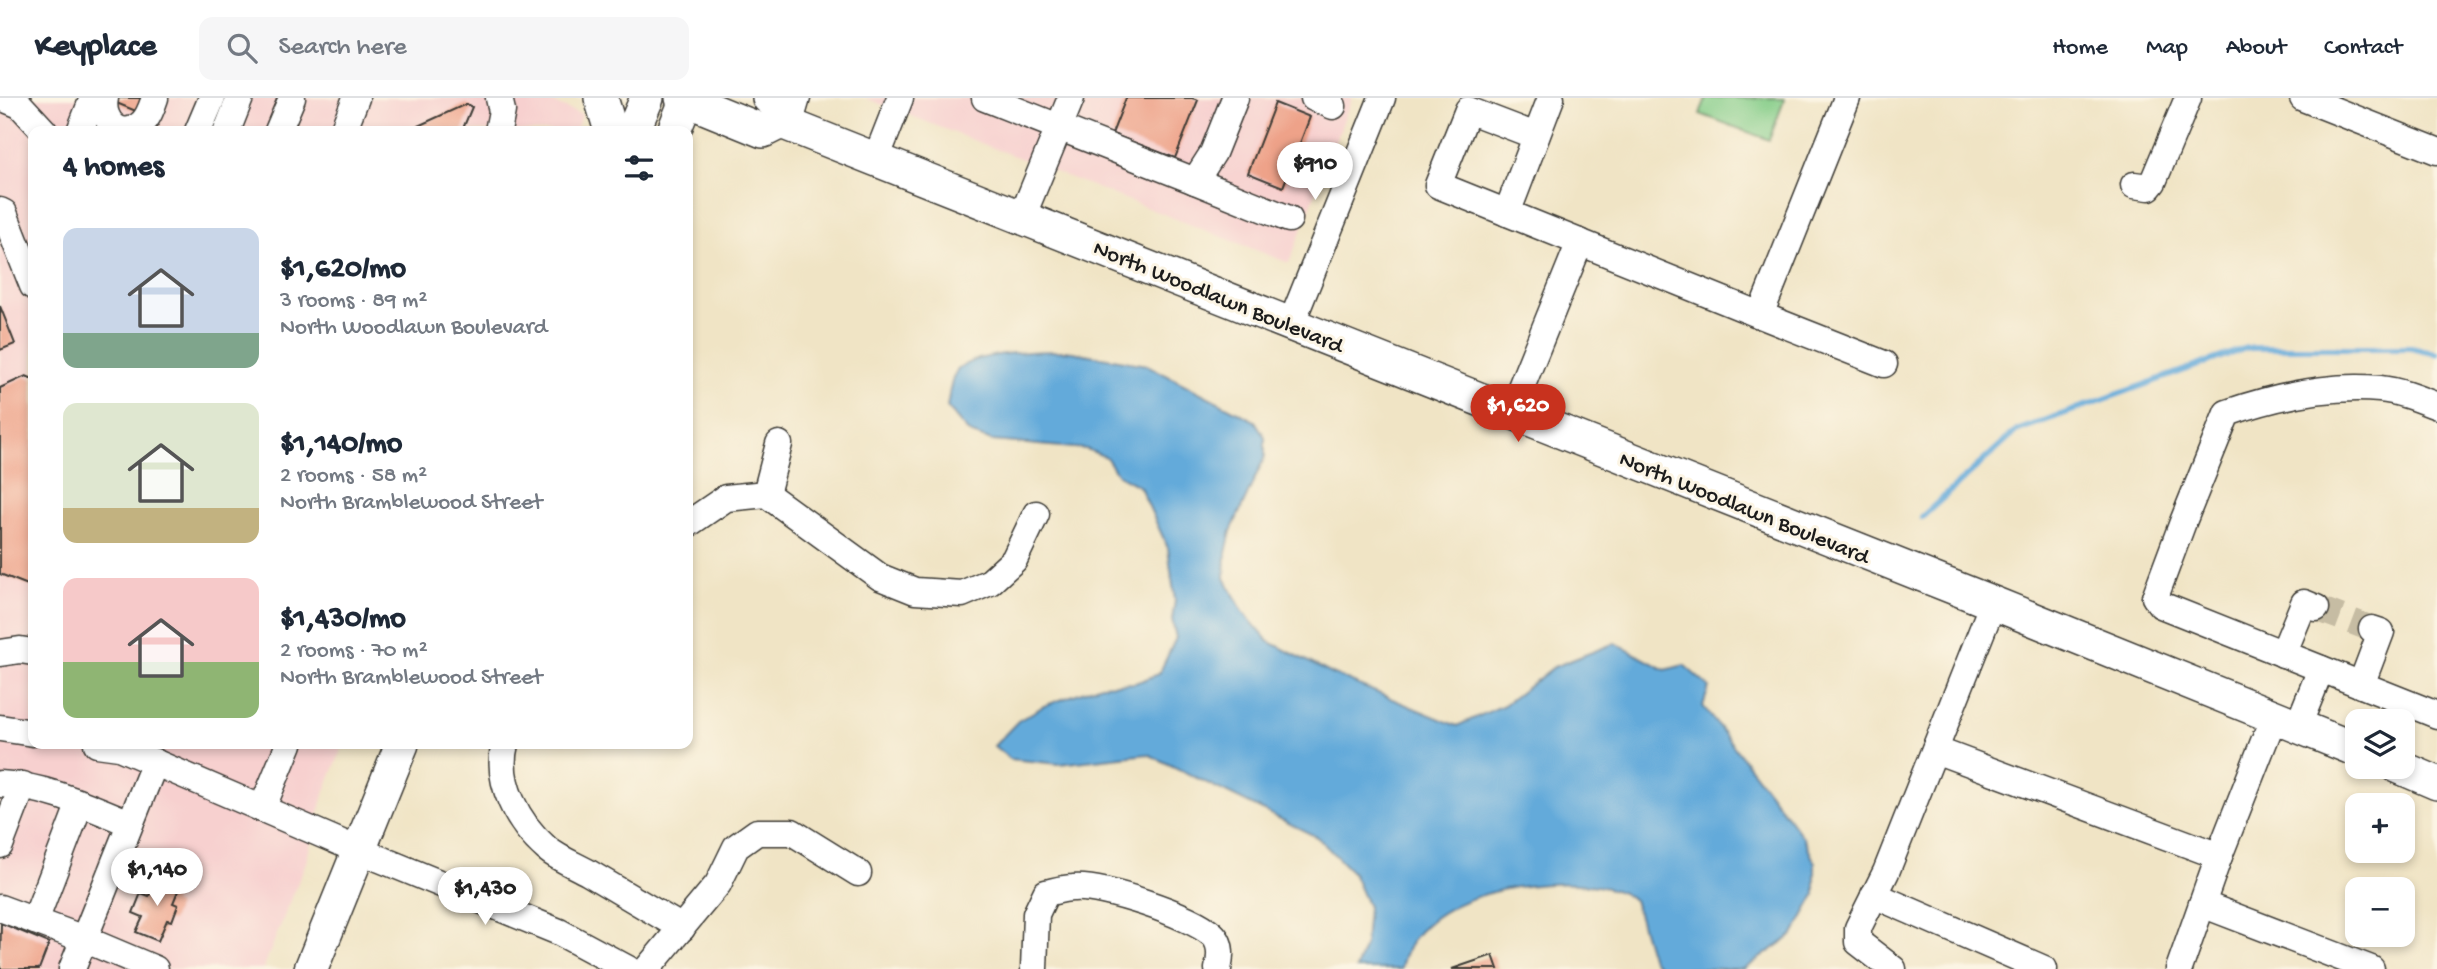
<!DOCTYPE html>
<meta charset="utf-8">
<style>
body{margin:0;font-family:"Gochi Hand",sans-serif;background:#f6f6f7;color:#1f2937;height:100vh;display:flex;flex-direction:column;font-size:26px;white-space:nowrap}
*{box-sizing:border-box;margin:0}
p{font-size:23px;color:#747a83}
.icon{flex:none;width:38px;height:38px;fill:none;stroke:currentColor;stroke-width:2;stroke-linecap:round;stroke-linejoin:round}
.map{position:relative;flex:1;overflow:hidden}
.panel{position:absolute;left:28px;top:28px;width:665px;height:623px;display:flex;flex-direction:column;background:#fff;border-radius:14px;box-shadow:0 4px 10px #0003}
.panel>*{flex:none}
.buttons{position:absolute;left:2345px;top:611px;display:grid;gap:14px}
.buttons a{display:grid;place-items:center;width:70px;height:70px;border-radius:14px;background:#fff;box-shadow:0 4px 10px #0003;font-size:35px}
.price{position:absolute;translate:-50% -60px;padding:0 16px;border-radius:24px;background:#fff;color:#222;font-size:23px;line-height:46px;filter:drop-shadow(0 2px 4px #0008)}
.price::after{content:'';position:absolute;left:50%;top:42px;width:21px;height:16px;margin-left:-10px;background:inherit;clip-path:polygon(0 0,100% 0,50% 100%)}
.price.current{background:#c8321e;color:#fff}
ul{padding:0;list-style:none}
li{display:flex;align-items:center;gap:21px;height:175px;padding:0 35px}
li span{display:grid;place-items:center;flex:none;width:196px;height:140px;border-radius:14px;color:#555}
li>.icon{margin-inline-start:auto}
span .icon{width:84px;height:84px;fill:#fffc;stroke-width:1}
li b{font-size:30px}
h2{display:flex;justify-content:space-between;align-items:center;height:84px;padding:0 35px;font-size:30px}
header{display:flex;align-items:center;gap:42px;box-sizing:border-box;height:98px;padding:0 35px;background:#fff;border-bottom:2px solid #e0e1e3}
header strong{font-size:33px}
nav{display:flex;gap:38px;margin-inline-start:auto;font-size:24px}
.search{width:490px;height:63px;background:#f6f6f7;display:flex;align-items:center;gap:18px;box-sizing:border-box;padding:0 24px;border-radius:14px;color:#747a83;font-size:26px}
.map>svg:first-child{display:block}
</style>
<header>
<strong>Keyplace</strong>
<div class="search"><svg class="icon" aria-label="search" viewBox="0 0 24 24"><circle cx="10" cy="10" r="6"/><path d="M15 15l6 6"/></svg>Search here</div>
<nav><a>Home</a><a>Map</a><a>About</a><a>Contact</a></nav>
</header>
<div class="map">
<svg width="2437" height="871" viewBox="0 0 2437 871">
<rect width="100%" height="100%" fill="#fcf5e5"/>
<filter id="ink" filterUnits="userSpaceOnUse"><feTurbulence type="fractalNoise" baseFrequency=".0143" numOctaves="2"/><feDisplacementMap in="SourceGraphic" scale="14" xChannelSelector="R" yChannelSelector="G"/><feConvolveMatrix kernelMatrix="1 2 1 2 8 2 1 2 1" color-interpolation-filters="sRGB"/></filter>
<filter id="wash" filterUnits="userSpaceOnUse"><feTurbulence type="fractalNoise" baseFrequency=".00686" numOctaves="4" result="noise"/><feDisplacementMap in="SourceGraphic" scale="28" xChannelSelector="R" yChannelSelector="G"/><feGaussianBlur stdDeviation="1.57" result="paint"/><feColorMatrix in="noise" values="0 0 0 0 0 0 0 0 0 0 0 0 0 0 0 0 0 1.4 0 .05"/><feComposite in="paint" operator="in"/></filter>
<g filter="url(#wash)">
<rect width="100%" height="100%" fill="#f0e4c5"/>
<g fill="#f7d0cf">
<polygon points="0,0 542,0 582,17 575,33 33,33 33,646 344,646 325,693 306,764 263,871 0,871"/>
<polygon points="865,0 1352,0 1289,165"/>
</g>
<polygon fill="#85cd89" stroke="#507452" stroke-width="2" points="1706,0 1785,0 1769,42 1700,16"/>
<path fill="#63aada" stroke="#40637b" stroke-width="2" d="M1067,253l80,14 108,56 10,16v19l-34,75 -5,22 -1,25 18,34 25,29 64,33 125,52 47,-21 50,-38 61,-24 50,27 19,-5 25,22 -6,19 100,131 12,26v32l-22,40 -49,34h-82l-10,-9 -18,-60c-6,-4 -13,-8 -19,-10 -64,-18 -201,0 -214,79h-45l9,-24 3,-38 -15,-34 -36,-36 -169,-83 -89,10 -49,-5 -16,-13 24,-25 26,-15 57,-21 34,-2 24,-9 17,-36 -4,-18 3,-19 -7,-53 -28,-61 -22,-12 -12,-18 -20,-8 -94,-8 -23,-8 -22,-26c2,-10 3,-24 8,-33 11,-23 88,-23 112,-23z"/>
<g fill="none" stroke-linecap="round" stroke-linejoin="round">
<polyline stroke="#63aada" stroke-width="6" points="1922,419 2016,333 2246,250 2411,250 2437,256"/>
</g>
<g id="blocks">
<g fill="#eea289">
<polygon points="116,0 150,0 143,16 114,4"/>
<polygon points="1126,0 1192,0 1198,2 1175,60 1112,36"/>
<polygon points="1275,5 1310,19 1283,89 1248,75"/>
<polygon points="466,6 472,9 462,33 407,33"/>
<polygon points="0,208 15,246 0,252"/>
<polygon points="26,278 33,281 33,489 0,476 0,290"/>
<polygon points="156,779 180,788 173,805 178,807 172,823 167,822 158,843 136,834 143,819 133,815 141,795 149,798"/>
<polygon points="1,825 49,845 39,871 0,871"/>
<polygon points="1493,857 1498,871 1452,871"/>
</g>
</g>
</g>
<g filter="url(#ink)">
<use href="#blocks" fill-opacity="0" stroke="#3c3a35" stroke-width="2"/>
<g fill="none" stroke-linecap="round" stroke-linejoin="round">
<polyline stroke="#c6bca3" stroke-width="26" stroke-dasharray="26 13" stroke-linecap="butt" points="2316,510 2372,531"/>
<g stroke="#3c3a35" stroke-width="29">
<g id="minor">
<polyline points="3,0 20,7 44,33"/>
<path d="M105,0c-5,24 18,44 37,25 7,-6 10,-17 13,-25"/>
<polyline points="985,0 1195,83 1213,55 1235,0"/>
<polyline points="1314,0 1333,8"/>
<polyline points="2303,0 2437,53"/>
<polyline points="789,27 797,0"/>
<polyline points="80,33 93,0"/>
<polyline points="198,33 212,0"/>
<polyline points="227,33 240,0"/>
<polyline points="278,33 292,0"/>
<polyline points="343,33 356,0"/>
<polyline points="498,33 502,13 499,0"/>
<polyline points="1536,38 1468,12 1438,87 1760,217 1847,0"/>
<polyline points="876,61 900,0"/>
<polyline points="1195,83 1289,121"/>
<polyline points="2134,87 2149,89 2153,84 2188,0"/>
<polyline points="0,113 4,115 33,188"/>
<polyline points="1507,115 1551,0"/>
<polyline points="1022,119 1071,0"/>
<polyline points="1760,217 1884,266"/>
<polyline points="1291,226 1382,0"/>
<path d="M2437,308c-18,-7 -37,-15 -57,-17 -52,-5 -104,7 -153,24l-44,109 -28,75 6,8 276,110"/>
<polyline points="1511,314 1580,144"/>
<polyline points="766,396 779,346"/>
<polyline points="688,426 726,400 766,396 880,479 915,493 962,496 990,484 1014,462 1036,416"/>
<polyline points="0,555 20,552 33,554"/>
<polyline points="2283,556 2304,505 2316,510"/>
<polyline points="2361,587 2381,534 2372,531"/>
<polyline points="2298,628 2321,571"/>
<polyline points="0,630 33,635"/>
<polyline points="97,646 119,649 358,752 559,834 628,871"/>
<path d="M505,646c-10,38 13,80 42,105 12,10 28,16 42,24 31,18 62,37 93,55"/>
<polyline points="1935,652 2219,758"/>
<path d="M0,686c46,2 88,22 130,39"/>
<polyline points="262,711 289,646"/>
<polyline points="0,747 23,687"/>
<polyline points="1874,797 2044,871"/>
<polyline points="2202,806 2371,871"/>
<polyline points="0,810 84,841 155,871"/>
<polyline points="35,823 80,705"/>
<polyline points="72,871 155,664"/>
<polyline points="647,871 718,786 736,749 757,734 792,734 858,775"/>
<path d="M1034,871l2,-55 10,-21c9,-2 18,-5 27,-5 29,-3 117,27 139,46 10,9 9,23 6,35"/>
<polyline points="1893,871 1858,844 1858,830 1886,774 1993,505"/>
<polyline points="2179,871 2219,758 2274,618"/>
</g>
</g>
<g stroke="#3c3a35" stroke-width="36">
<g id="major">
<polyline points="601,0 611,33"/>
<polyline points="682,0 763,33 781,24 789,27 1993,505 2357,652"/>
<polyline points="769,0 775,3 781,24"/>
<polyline points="633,33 647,0"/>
<polyline points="674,33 687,0"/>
<polyline points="2397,668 2437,685"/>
<polyline points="311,871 402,646"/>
</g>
</g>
<use href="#minor" stroke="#fff" stroke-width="26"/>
<use href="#major" stroke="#fff" stroke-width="33"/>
</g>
</g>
<g text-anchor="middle" stroke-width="6" stroke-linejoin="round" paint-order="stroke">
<g font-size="23" fill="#1c1c1c" stroke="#fcf5e5">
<text transform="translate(1219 197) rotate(22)" y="8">North Woodlawn Boulevard</text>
<text transform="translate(1745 408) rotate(22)" y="8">North Woodlawn Boulevard</text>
</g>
</g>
</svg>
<div class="buttons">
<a><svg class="icon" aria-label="layers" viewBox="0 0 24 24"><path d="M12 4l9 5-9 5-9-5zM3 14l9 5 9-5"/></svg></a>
<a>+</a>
<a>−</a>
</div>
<b class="price" style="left:1315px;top:104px">$910</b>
<b class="price current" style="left:1518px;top:346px">$1,620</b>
<b class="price" style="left:157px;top:810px">$1,140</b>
<b class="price" style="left:485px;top:829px">$1,430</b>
<section class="panel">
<h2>4 homes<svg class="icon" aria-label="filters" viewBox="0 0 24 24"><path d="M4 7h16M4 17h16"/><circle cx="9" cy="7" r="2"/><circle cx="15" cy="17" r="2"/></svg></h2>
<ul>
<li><span style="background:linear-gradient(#c9d6e8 75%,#7fa58c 0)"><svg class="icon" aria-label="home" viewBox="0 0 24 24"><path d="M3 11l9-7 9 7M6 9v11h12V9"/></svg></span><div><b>$1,620/mo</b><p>3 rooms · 89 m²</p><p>North Woodlawn Boulevard</p></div></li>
<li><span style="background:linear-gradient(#dfe7d0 75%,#c2b280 0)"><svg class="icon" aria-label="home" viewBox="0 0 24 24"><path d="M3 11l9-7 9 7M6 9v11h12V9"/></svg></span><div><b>$1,140/mo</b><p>2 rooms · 58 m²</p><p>North Bramblewood Street</p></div></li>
<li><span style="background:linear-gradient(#f6c9c9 60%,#8fb573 0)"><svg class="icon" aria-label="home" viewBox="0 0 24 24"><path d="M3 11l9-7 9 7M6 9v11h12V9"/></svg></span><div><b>$1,430/mo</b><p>2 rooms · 70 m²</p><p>North Bramblewood Street</p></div></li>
</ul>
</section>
</div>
